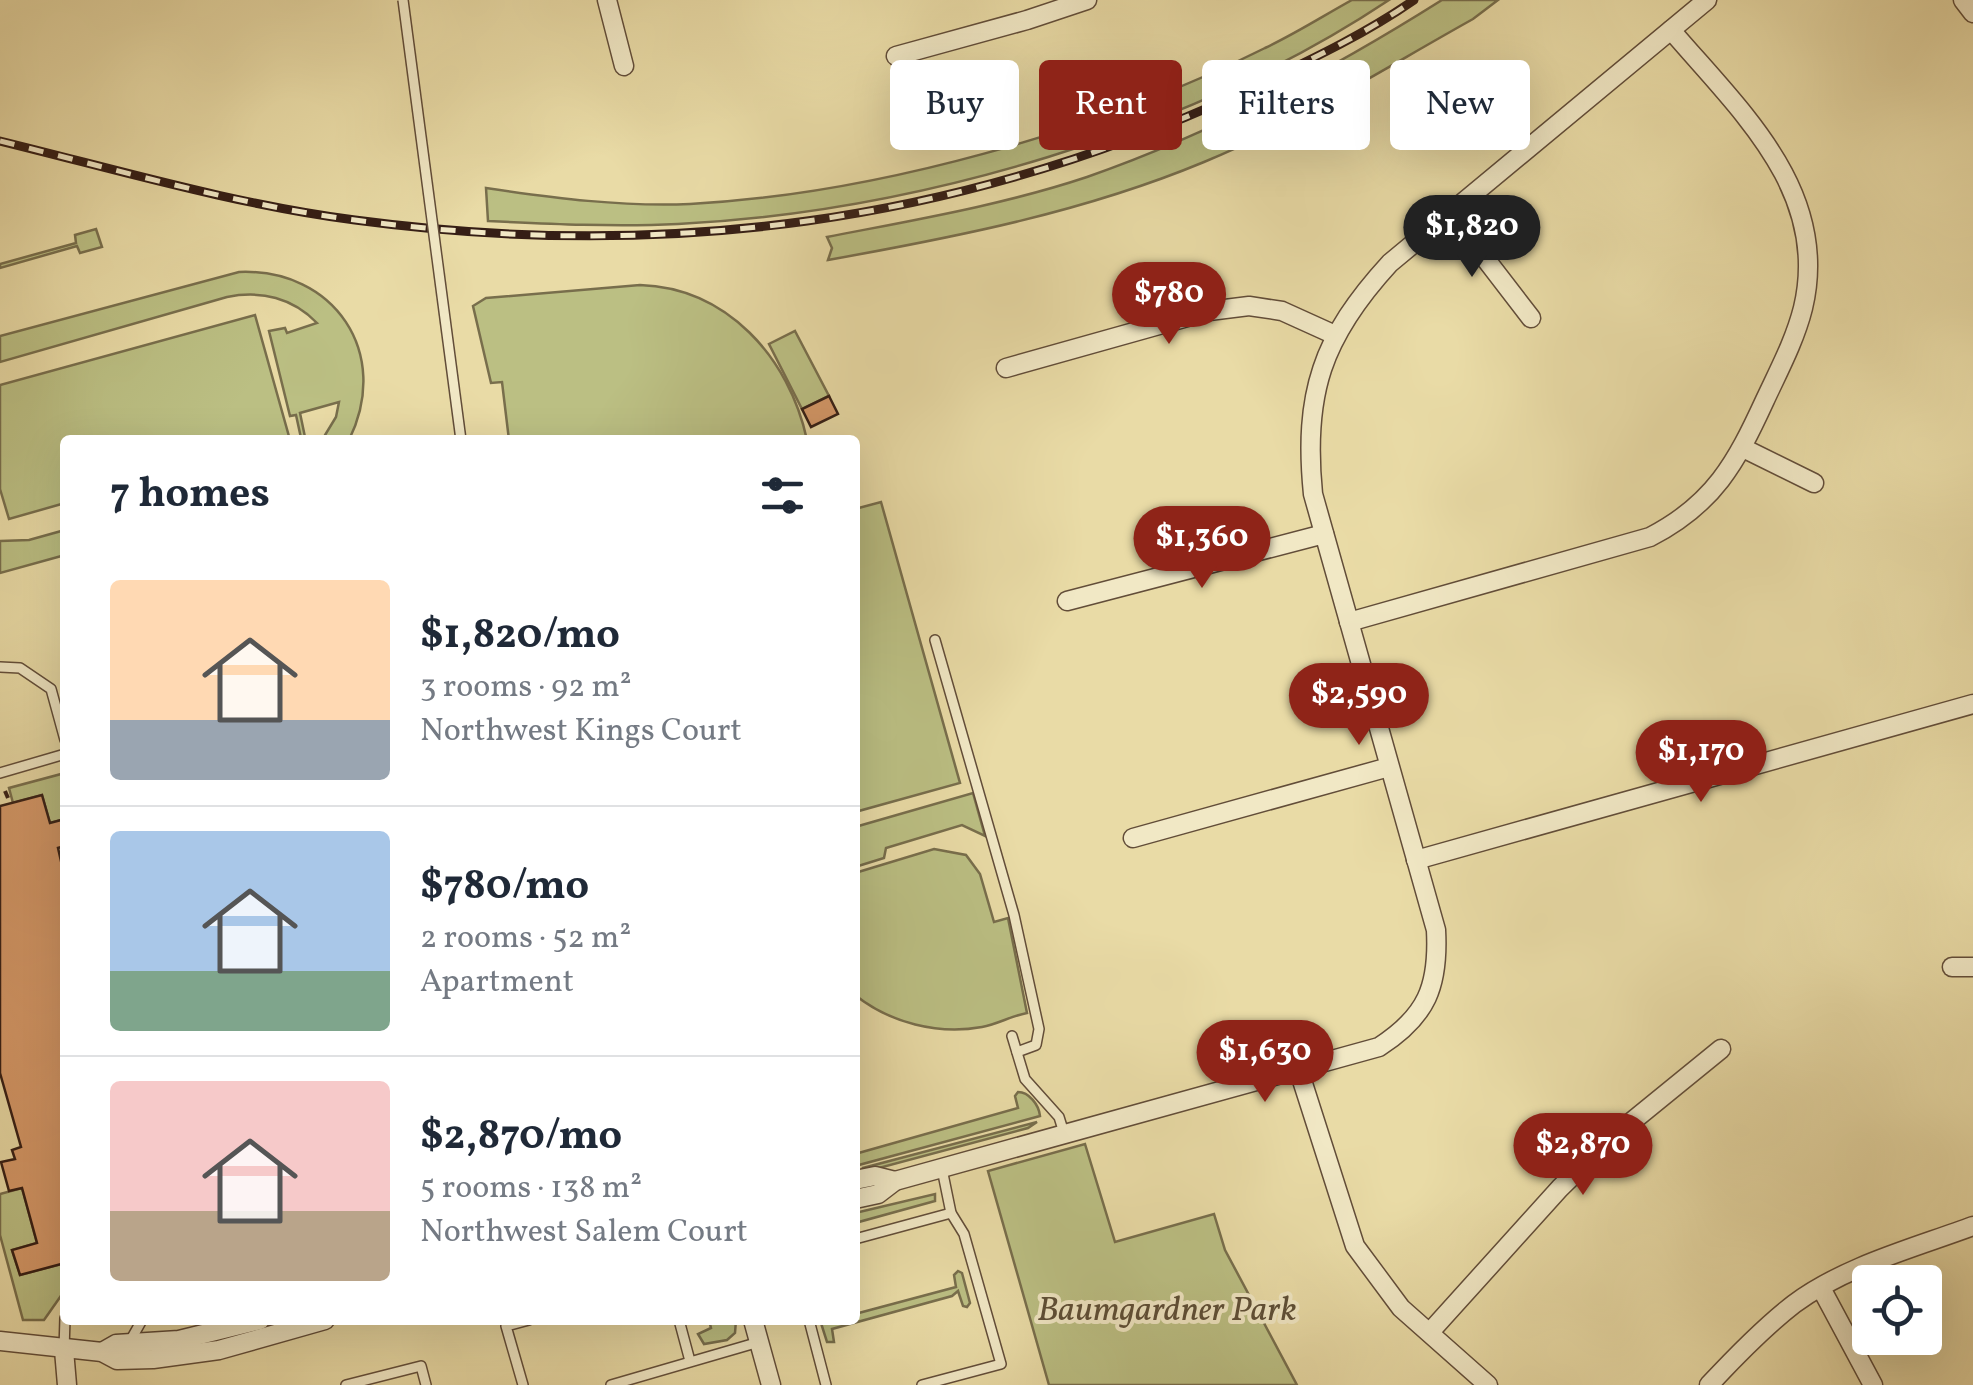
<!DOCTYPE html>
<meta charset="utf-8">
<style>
body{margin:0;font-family:Vollkorn,serif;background:#f6f6f7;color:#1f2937;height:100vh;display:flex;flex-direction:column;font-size:38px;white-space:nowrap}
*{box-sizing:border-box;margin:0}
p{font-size:32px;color:#747a83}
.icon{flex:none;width:55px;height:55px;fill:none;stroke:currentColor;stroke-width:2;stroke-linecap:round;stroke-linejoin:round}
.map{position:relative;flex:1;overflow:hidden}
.side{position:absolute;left:60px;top:435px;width:800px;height:890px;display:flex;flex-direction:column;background:#fff;border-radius:10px;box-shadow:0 10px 40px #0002}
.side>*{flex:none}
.banner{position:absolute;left:890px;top:60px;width:932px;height:90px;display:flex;gap:20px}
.fabs{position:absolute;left:1852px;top:1265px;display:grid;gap:20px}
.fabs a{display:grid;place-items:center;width:90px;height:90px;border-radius:10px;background:#fff;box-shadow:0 10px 40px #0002;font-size:50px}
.price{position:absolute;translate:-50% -85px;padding:0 22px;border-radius:35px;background:#8f2418;color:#fff;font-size:32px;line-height:65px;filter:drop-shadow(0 2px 5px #0008)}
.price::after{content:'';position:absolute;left:50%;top:60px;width:30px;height:22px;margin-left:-15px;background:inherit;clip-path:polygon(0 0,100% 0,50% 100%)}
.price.selected{background:#222;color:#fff}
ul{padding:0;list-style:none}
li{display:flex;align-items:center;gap:30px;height:250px;padding:0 50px}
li+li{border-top:2px solid #e0e1e3}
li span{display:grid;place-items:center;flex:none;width:280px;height:200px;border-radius:10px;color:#555}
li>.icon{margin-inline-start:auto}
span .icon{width:120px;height:120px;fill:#fffc;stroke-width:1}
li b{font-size:42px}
h2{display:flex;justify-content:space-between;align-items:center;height:120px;padding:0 50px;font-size:42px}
.pill{padding:0 35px;border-radius:10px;background:#fff;box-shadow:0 10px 40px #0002;font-size:35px;line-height:90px}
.pill.selected{background:#8f2418;color:#fff}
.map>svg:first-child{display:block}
</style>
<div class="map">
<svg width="1973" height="1385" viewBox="0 0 1973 1385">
<rect width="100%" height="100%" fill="#e9dba6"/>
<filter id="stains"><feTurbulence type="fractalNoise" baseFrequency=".002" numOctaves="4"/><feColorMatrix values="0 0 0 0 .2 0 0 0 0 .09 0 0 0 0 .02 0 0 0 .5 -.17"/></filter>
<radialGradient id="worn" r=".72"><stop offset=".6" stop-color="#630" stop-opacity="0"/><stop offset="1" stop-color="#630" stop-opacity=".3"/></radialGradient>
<g fill="#bbbf83" stroke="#786e4c" stroke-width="2.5">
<path d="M1352,0h37c-198,132 -474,212 -711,224 -63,3 -127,0 -190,-3l-2,-33c68,10 136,19 204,16 186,-10 409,-73 575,-156 30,-14 58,-32 87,-48z"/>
<path d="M1442,0h56l-25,19c-88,49 -176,105 -269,143 -120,50 -248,75 -376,98l4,-12 -5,-11c87,-17 176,-32 260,-60 124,-43 244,-107 355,-177z"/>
<polygon points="96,229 102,247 80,253 77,246 0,268 0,264 76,243 75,235"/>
<path d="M239,272c95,-4 153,81 110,168h-27l14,-23 3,-15 -39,11 5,24 -4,1 -5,-23 -6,1 -21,-85 16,-3 2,5 30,-10c-24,-25 -56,-33 -90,-26l-227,65v-26z"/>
<path d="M640,285c87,3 149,72 167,155h-298l-7,-58 -11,1 -18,-77 13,-8z"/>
<polygon points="255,315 290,440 65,440 65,503 9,519 0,489 0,385"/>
<polygon points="795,331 829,396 802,409 769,344"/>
<polygon points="881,502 960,783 855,812 855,509"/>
<polygon points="65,530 65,555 0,573 0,541 29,540"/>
<polygon points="65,773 65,819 50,823 42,795 13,803 9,788"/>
<polygon points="973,793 985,836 962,825 886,848 884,858 855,867 855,827"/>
<path d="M934,849l32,6 14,19 14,48 14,-4 19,95c-16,3 -29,11 -45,14 -44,8 -92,-4 -127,-32v-122z"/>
<path d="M1018,1092c11,0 21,13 22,24l-185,50v-12l163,-46 -3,-12z"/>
<polygon points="1037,1122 1028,1128 864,1172 863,1168"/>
<polygon points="1085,1144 1115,1242 1214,1214 1225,1250 1297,1385 1049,1385 988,1171"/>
<polygon points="22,1188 37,1243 12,1250 20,1275 65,1263 65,1290 44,1320 23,1320 0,1235 0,1194"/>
<polygon points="935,1194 935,1201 855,1223 855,1213"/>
<polygon points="958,1271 962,1273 970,1303 967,1307 963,1306 958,1291 952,1296 832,1329 834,1342 827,1342 820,1320 855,1320 855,1314 956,1287 954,1275"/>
<polygon points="709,1320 736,1320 735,1333 727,1340 704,1344 698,1334 711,1328"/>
</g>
<g fill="#d69969" stroke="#351e15" stroke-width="2.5">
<polygon points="829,396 838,414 811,427 802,409"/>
<polygon points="42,795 50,823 65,819 65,846 58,848 65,879 65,1263 20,1275 12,1250 37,1243 22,1188 9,1191 1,1162 15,1159 12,1150 21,1147 0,1073 0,806"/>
</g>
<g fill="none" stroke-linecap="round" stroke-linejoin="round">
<g stroke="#624d39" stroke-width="12">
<g id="lane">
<polyline points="935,640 1014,915 1039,1029 1036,1045 1017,1052"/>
<polyline points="0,667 20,668 51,689 65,740"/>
<polyline points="0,773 65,754"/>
<polyline points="1012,1036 1025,1079 1059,1117 1064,1133"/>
<polyline points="855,1239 951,1213"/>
<polyline points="679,1320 690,1361"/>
<polyline points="809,1320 826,1385"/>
<polyline points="129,1343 142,1320"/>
<polyline points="64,1350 65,1318"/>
<polyline points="346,1385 421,1366 426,1385"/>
<polyline points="523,1385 506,1326 529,1320"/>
<polyline points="611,1385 759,1342"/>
<polyline points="922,1385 1001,1364 964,1234 951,1213 942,1169"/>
</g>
</g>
<g stroke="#624d39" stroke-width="21">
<g id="street">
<polyline points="607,0 624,66"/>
<polyline points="1963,0 1973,13"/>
<polyline points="896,56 1027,20 1087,0"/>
<polyline points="1451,214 1531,318"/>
<polyline points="1006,368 1209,311 1249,306 1282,311 1335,335"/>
<polyline points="1743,448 1814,483"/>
<polyline points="1067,601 1324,534"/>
<path d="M1349,622l301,-85c64,-33 86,-74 115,-137 14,-30 30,-60 38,-92 28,-117 -64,-198 -132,-278"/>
<polyline points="1133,838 1389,767"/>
<polyline points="1416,860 1973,704"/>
<polyline points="1952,967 1973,967"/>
<polyline points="1299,1071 1355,1246 1401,1308 1488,1385"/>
<polyline points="855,1180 875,1176 895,1181"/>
<path d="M855,1199l23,-5 17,-13 484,-134c48,-31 60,-61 57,-117l-123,-436c-10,-100 9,-157 77,-231l317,-263"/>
<polyline points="1821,1288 1873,1385"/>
<polyline points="753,1320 771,1385"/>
<polyline points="1430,1332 1560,1188 1608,1141 1721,1049"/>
<polyline points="0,1341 102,1352 117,1360 153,1359 219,1350 325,1320"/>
<polyline points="64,1350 67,1385"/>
<polyline points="102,1352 116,1344 179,1340 260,1320"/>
<path d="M1709,1385c27,-29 54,-57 85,-81 51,-38 120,-56 179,-78"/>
</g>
</g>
<polyline stroke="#351e15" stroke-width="4" stroke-dasharray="8 5" stroke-linecap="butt" points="5,791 8,798"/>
<use href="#lane" stroke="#f1e8c5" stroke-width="9"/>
<use href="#street" stroke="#f1e8c5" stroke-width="18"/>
<g stroke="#351e15" stroke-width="9">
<path id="rail" d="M0,141c115,28 237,64 355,79 309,41 601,4 886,-127 58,-28 120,-56 173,-93"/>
</g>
<use href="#rail" stroke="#f1e8c5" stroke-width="5" stroke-dasharray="15" stroke-linecap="butt"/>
<g stroke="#624d39" stroke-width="12" stroke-linecap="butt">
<polyline id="lane-bridge" points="403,0 461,440"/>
</g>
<use href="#lane-bridge" stroke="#f1e8c5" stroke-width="9"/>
</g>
<g text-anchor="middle" stroke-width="8" stroke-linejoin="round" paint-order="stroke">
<g font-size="35" font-style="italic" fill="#5d4e36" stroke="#f1e8c5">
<text x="1167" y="1320">Baumgardner Park</text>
</g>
</g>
<rect width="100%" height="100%" filter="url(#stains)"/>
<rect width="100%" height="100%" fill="url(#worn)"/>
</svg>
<div class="fabs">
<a><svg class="icon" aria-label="locate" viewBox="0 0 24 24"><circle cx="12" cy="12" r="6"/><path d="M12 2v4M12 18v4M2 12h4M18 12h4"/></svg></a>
</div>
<b class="price selected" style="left:1472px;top:280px">$1,820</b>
<b class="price" style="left:1169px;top:347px">$780</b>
<b class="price" style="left:1202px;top:591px">$1,360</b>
<b class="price" style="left:1359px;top:748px">$2,590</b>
<b class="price" style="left:1701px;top:805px">$1,170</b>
<b class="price" style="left:1265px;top:1105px">$1,630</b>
<b class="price" style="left:1583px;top:1198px">$2,870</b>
<div class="banner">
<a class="pill">Buy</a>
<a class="pill selected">Rent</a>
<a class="pill">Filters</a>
<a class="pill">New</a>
</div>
<section class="side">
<h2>7 homes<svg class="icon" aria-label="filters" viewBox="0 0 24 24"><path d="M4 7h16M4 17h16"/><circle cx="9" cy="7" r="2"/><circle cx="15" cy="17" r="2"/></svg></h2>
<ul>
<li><span style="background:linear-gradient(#ffd9b3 70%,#9aa5b1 0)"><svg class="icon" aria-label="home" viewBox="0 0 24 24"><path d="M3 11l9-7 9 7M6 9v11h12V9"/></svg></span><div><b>$1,820/mo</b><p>3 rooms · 92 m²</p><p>Northwest Kings Court</p></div></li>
<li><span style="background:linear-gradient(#a9c7e8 70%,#7fa58c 0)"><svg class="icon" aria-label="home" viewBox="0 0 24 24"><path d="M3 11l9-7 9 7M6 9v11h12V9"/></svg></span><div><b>$780/mo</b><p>2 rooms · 52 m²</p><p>Apartment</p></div></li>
<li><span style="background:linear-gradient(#f6c9c9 65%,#b9a48a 0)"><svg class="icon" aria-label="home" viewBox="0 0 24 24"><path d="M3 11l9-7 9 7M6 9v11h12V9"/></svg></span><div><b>$2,870/mo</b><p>5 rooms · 138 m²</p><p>Northwest Salem Court</p></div></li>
</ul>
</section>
</div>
